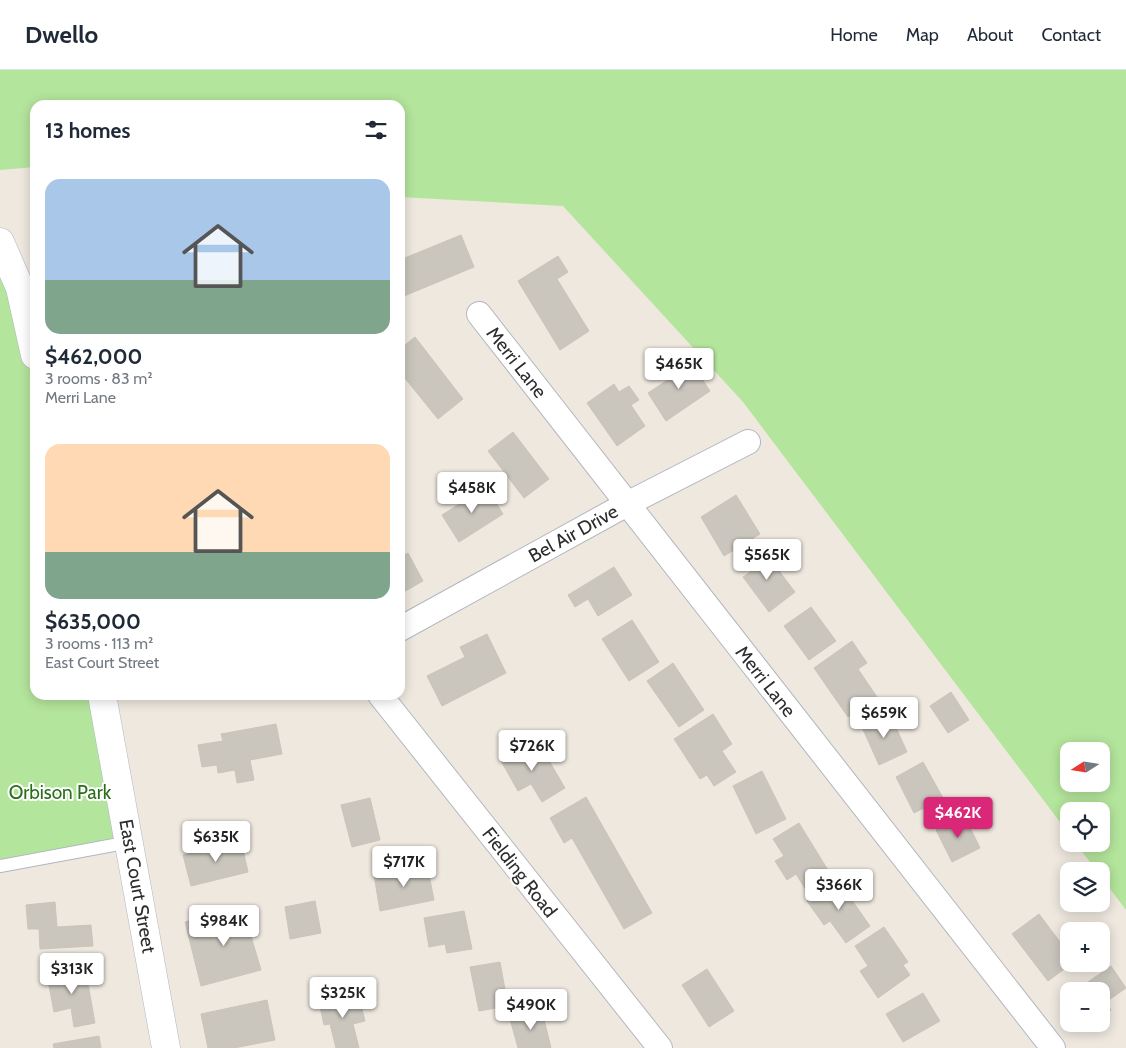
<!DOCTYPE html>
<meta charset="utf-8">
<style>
body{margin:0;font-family:Cabin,sans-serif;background:#f2f2f3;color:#1f2937;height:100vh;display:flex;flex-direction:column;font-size:19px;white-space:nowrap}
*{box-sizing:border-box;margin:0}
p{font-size:16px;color:#747a83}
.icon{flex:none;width:28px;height:28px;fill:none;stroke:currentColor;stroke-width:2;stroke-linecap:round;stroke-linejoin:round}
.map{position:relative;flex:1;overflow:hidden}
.details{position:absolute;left:30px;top:30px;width:375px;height:600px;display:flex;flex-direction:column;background:#fff;border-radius:15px;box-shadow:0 2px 12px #0003}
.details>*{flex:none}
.needle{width:32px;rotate:258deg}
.buttons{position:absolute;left:1060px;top:672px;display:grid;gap:10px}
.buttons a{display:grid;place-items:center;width:50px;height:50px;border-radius:10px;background:#fff;box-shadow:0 2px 12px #0003;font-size:25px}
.price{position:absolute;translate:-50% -42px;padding:0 11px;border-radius:5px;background:#fff;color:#222;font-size:16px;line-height:32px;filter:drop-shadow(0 1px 2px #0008)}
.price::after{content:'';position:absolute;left:50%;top:30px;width:15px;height:11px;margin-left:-8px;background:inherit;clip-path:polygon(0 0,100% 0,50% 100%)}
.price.on{background:#db2777;color:#fff}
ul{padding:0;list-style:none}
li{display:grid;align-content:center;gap:10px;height:265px;padding:0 15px}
li span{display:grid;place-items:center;height:155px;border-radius:15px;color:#555}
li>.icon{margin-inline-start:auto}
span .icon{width:90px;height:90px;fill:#fffc;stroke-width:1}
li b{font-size:21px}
h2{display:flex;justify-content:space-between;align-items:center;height:60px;padding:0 15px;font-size:21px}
header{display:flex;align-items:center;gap:30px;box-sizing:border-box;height:70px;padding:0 25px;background:#fff;border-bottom:1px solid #e0e1e3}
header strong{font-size:24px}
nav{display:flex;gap:28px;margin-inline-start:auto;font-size:18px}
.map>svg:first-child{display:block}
</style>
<header>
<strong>Dwello</strong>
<nav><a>Home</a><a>Map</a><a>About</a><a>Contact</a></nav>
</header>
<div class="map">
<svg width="1126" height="978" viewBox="0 0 1126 978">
<rect width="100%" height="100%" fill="#eee8df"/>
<g fill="#b4e59c" fill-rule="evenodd">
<path d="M0,0h1126v840l-25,-33v-6h-4l-21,-27h25v-33h-32v23l-326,-432 -180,-196 -163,-9v-92h-365v62l-35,3zM1101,681v33h-32v-33z"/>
<polygon points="0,172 35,285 35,625 102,625 130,772 0,796"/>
</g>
<g fill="#cac6be" stroke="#cac4b9">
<polygon points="461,165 474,197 404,226 400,217 400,190"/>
<polygon points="558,186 568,202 557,209 589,261 560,280 518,211"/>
<polygon points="415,267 463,329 438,349 400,302 400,279"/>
<polygon points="688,288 710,321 666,351 648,323 669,309 665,304"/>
<polygon points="614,314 619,322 629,316 639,330 631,335 645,356 617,376 587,333"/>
<polygon points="513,362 549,409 524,428 488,381"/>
<polygon points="486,417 503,444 459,472 442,445"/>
<polygon points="736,425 760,464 724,486 701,447"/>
<polygon points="761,477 795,522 769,542 743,507 753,500 745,489"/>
<polygon points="408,483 423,511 400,524 400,488"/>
<polygon points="614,497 632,525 598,546 588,529 575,537 568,525"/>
<polygon points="811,537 836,571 809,590 784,556"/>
<polygon points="632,550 659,592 629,611 602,569"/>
<polygon points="487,564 506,603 442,636 427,606 465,587 460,577"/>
<polygon points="852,571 867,593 858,599 877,627 848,647 814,598"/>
<polygon points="673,593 704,640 679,657 647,611"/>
<polygon points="951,622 969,650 948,663 930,636"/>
<polygon points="889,642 907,682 879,695 861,655"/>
<polygon points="713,644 732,674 722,681 736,702 714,716 707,705 700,709 674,669"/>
<polygon points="276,654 282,684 250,690 254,710 237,713 235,700 218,703 217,695 202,697 198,675 223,671 221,664"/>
<polygon points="528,672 540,693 548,689 565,718 542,732 531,714 518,721 500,689"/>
<polygon points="923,692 943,728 914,743 896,707"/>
<polygon points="762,701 786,749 756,764 733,716"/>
<polygon points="586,727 652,843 624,859 572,768 564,773 550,748"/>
<polygon points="370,728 380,770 352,777 341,735"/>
<polygon points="964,745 980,778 952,792 936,760"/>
<polygon points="799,753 831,805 806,820 796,804 787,810 775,791 784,786 773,769"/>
<polygon points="241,771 248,802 191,816 183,785"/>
<polygon points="427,795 434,830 380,841 374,805"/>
<polygon points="837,809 870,856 846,873 830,851 824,855 807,831"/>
<polygon points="315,831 321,863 290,869 285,837"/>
<polygon points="55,832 57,857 91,855 93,876 40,879 39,859 28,859 26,835"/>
<polygon points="464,841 472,879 447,883 445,874 429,877 424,848"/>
<polygon points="253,842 259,864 251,866 261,900 201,916 185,852 211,845 213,852"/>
<polygon points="1039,844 1069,884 1069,894 1071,894 1048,911 1012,864"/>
<polygon points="884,857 908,892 903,895 910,905 878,928 860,901 868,896 855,876"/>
<polygon points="500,892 508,936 479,941 470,897"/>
<polygon points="1111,896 1126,918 1106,932 1111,940 1101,947 1101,921 1075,921"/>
<polygon points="85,897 95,953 74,957 71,938 54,942 47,905"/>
<polygon points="707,899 734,941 709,957 682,915"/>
<polygon points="358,922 365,951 353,954 359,978 336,978 330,954 324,955 319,932"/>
<polygon points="923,923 940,951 903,972 886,944"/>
<polygon points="1069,925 1069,942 1061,931"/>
<polygon points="267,930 275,970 234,978 208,978 201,944"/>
<polygon points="542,941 551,978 518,978 510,949"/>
<polygon points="1077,954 1092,954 1082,961"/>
<polygon points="99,966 101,978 54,978 53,974"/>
</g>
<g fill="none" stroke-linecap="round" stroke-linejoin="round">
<g stroke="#b3b6c0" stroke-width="14">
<polyline id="service" points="0,796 130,772"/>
</g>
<g stroke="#b3b6c0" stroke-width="26">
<g id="minor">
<polyline points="479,244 1053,978"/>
<polyline points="400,559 627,434 748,372"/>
<polyline points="380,625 660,978"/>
</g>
</g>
<g stroke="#b3b6c0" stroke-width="29">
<g id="secondary">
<polyline points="0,172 20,218 35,285"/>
<polyline points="102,625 166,978"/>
</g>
</g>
<use href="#service" stroke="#fff" stroke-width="12"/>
<use href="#minor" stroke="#fff" stroke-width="24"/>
<use href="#secondary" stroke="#fff" stroke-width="28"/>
</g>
<g text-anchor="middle" stroke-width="4" stroke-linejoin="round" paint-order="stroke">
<g font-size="19" fill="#2d2d2d" stroke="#fff">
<text transform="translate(517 292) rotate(52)" y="7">Merri Lane</text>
<text transform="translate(573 463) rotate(-29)" y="7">Bel Air Drive</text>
<text transform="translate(766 611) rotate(52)" y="7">Merri Lane</text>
<text transform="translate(520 802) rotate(52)" y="7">Fielding Road</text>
<text transform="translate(138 816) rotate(80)" y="7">East Court Street</text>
</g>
<g font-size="19" fill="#2b6d1a" stroke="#fff">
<text x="60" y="729">Orbison Park</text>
</g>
</g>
</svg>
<div class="buttons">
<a><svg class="needle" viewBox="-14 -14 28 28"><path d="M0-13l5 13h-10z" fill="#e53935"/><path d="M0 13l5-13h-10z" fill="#747a83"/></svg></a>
<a><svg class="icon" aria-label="locate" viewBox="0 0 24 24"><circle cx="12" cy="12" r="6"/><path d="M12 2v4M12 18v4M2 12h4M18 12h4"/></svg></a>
<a><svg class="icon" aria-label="layers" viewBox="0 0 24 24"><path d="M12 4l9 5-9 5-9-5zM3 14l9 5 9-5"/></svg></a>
<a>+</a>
<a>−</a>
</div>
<b class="price" style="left:679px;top:320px">$465K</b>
<b class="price" style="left:472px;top:444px">$458K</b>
<b class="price" style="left:767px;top:511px">$565K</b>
<b class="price" style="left:884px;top:669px">$659K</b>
<b class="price" style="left:532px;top:702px">$726K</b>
<b class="price on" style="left:958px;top:769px">$462K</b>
<b class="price" style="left:216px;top:793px">$635K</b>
<b class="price" style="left:404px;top:818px">$717K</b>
<b class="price" style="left:839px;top:841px">$366K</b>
<b class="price" style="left:224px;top:877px">$984K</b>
<b class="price" style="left:72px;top:925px">$313K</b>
<b class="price" style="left:343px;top:949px">$325K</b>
<b class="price" style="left:531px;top:961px">$490K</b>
<section class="details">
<h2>13 homes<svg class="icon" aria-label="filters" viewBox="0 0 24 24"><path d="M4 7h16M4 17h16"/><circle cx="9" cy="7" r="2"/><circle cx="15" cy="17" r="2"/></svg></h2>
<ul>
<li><span style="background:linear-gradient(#a9c7e8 65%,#7fa58c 0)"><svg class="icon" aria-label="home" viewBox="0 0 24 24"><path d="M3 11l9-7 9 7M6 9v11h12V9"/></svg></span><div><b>$462,000</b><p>3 rooms · 83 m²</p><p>Merri Lane</p></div></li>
<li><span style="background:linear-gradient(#ffd9b3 70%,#7fa58c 0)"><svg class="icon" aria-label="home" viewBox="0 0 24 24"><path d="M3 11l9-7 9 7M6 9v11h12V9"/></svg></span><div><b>$635,000</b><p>3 rooms · 113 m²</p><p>East Court Street</p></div></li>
</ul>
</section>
</div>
